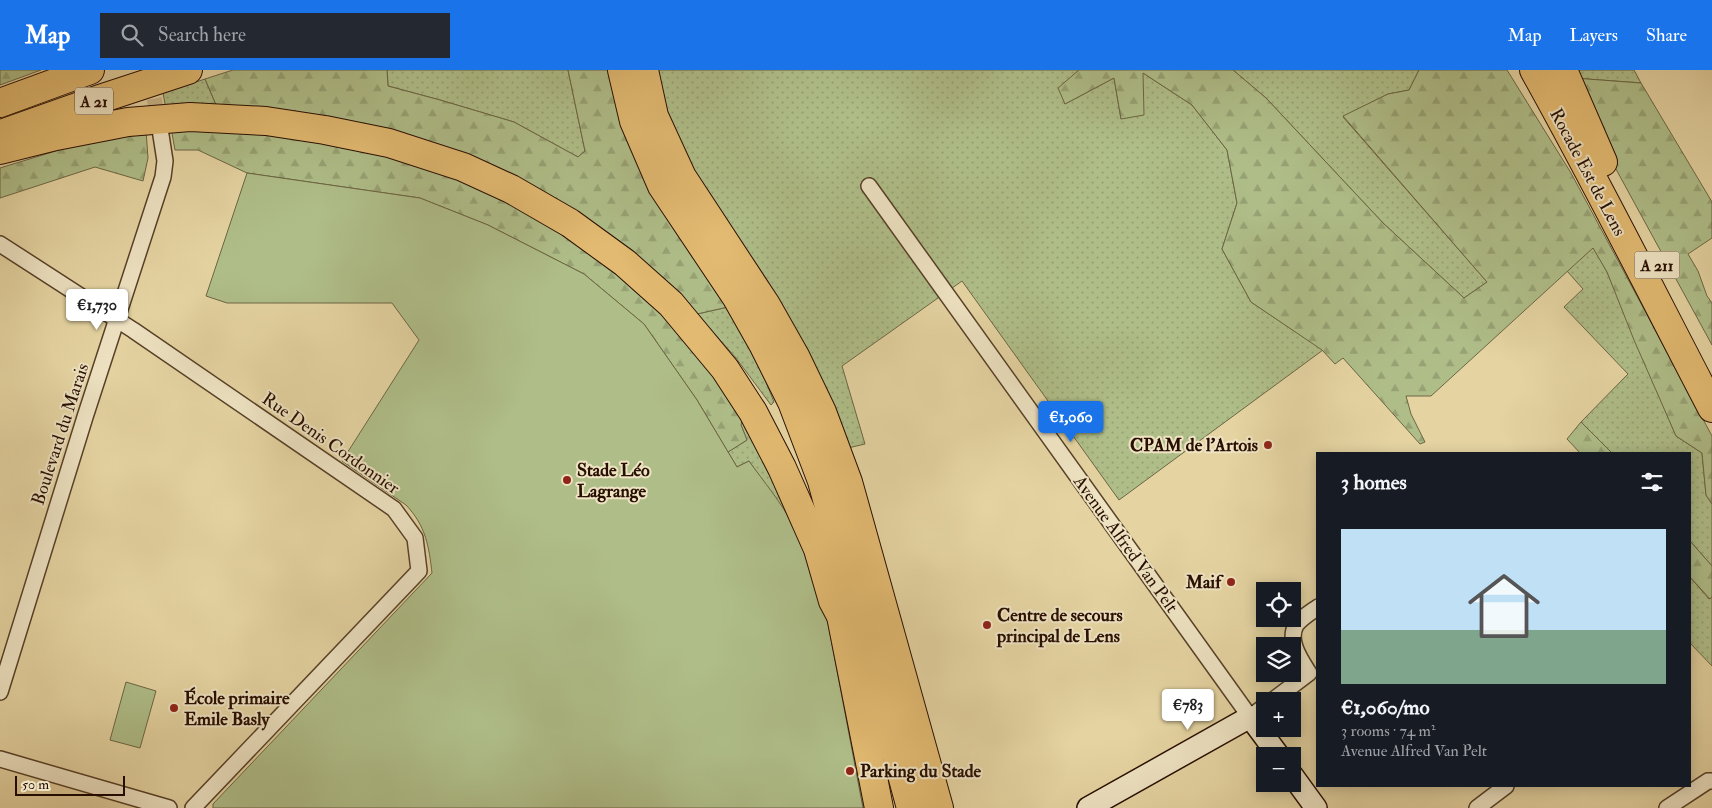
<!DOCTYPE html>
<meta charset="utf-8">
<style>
body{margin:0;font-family:"IM FELL Double Pica",serif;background:#242831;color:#f1f3f6;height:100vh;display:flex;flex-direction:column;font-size:19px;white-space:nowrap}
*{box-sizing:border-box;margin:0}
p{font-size:16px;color:#9ea1a6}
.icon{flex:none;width:28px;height:28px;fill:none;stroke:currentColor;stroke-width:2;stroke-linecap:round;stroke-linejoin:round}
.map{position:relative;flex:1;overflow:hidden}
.sheet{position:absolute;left:1316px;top:382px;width:375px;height:335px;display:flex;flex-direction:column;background:#171b24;border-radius:0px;box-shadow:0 2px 12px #0003}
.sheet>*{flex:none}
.fabs{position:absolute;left:1256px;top:512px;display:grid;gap:10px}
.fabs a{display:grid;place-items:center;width:45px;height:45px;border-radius:0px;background:#171b24;box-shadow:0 2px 12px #0003;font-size:25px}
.scale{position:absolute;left:15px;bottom:12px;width:110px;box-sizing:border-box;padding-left:5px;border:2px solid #280e00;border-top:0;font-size:14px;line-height:18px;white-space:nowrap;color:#280e00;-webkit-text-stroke:4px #eee3c3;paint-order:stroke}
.price{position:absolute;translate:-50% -42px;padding:0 11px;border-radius:5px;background:#fff;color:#222;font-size:16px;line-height:32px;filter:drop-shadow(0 1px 2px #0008)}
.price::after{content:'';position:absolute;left:50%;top:30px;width:15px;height:11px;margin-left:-8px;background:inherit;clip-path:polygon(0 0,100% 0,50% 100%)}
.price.on{background:#1a73e8;color:#fff}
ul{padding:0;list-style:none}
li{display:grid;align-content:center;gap:10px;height:265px;padding:0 25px}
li+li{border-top:1px solid #363941}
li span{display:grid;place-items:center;height:155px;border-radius:0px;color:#555}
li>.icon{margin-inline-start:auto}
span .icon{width:90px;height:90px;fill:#fffc;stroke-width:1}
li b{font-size:21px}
h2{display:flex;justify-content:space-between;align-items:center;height:60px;padding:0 25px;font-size:21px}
header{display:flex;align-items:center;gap:30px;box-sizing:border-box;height:70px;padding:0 25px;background:#1a73e8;color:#fff}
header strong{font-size:24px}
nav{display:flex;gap:28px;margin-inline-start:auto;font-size:18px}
.search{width:350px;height:45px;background:#242831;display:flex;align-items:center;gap:12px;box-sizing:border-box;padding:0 18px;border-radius:0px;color:#9ea1a6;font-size:19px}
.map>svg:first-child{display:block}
</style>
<header>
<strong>Map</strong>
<div class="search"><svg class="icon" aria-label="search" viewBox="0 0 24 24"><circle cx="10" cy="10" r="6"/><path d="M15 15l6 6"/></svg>Search here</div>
<nav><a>Map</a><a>Layers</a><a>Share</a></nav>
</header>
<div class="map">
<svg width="1712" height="738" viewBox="0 0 1712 738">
<defs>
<pattern id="grass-dots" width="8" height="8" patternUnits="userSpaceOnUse" patternTransform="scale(1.25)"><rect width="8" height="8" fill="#afbe89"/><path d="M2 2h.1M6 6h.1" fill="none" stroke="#97a274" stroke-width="1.8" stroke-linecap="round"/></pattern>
<pattern id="forest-firs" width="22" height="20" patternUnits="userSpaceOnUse" patternTransform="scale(1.25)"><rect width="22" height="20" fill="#afbe89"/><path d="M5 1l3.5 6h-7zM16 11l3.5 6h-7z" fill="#97a274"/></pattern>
</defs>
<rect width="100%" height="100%" fill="#e5d4a2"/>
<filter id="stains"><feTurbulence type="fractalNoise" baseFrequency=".004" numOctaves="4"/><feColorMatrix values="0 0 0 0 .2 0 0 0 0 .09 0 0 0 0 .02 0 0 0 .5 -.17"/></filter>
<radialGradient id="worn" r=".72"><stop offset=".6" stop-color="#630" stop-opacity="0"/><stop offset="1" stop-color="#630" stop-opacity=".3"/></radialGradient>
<g fill="url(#grass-dots)" stroke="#6c6644">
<polygon points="387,0 568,0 585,81 578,87 514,52 440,30 388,16"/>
<polygon points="655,0 1079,0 1059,18 1065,34 1114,8 1121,49 1143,3 1192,35 1227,80 1237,133 1222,179 1251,232 1323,280 1119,430 962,211 842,296 865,374 848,378 669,63"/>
<polygon points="1233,0 1419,0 1409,20 1388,24 1343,47 1487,212 1464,228 1383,153 1266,28"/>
<polygon points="1571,0 1634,0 1641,13 1574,8"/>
<polygon points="205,9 217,37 166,39 163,23"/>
<polygon points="1593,177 1607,202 1676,366 1702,383 1706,425 1712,434 1712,496 1690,471 1690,384 1613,384 1581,352 1628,304 1564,237 1583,219 1567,201"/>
<polygon points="728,237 755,285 774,332 771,335 736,288 697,244"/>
<polygon points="744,344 816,485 871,738 863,738 822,533 772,424 749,391 737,397 728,382 747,370 741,355"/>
<polygon points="1690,507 1709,529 1712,527 1712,596 1690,573"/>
</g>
<g fill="url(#forest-firs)" stroke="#6c6644">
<polygon points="0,0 41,0 0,15"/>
<polygon points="233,0 387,0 388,16 440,30 514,52 578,87 585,81 568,0 610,0 623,59 634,86 650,115 728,237 697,244 666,210 578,145 496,100 217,37 205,9"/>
<polygon points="1079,0 1233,0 1266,28 1383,153 1464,228 1487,212 1343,46 1388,24 1409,20 1419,0 1507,0 1571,103 1712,366 1712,434 1706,425 1702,383 1676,366 1634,270 1607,202 1593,178 1431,326 1406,326 1411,344 1425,372 1420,374 1343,288 1335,294 1322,280 1251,232 1222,179 1237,133 1227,80 1192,35 1143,3 1144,45 1121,49 1114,8 1065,34 1058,18"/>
<polygon points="1574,8 1641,13 1712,132 1712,168 1688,184 1698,201 1707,226 1712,233 1712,275 1611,90"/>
<polygon points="171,58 260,60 388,84 511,126 619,201 695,273 744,344 741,355 747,370 728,382 697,330 644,254 584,204 488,155 420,128 247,103 198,80 175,80"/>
<polygon points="146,60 148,88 143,111 95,97 0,128 0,98 72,76"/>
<polygon points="1581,352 1613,384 1581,384 1567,369"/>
<polygon points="1690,471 1712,496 1712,527 1710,529 1690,507"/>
</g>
<g fill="#afbe89" stroke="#6c6644">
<path d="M247,103l173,25 68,27 96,49 60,50 53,76 40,67 12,-6c15,21 32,41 44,64 16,31 26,65 35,98l35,185h-650v-4l219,-231c-3,-26 -6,-47 -26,-68l-64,-44 77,-121 -27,-37h-165l-21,-7z"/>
<polygon points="126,612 156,621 140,678 110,670"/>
</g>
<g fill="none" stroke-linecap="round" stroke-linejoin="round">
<polyline stroke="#c9b68a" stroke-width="15" stroke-dasharray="15 8" stroke-linecap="butt" points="150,6 159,55"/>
<g stroke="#574028" stroke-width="18">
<g id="minor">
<polyline points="869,116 1250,647 1265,636"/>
<polyline points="0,174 133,260 394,439 415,468 419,501 193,738"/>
<polyline points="0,622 85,347 163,107 165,91 160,59"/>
<path d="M1272,631l37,-28c-8,-13 -22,-32 -13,-48 5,-7 15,-13 22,-18"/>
<polyline points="0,689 169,738"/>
<polyline points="1477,738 1506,716"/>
<polyline points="1667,738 1708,711 1712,711"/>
</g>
</g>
<g stroke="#280e00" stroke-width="24">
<g id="secondary">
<polyline points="1292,705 1316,738"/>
<polyline points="1088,738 1250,647 1279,686"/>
</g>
</g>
<g stroke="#280e00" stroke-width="30">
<g id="motorway">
<polyline points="622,0 634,51 662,116 737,228 763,274 792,332 822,411 911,738"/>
<polyline points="644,0 654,46 682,107 766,235 796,288 822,342 848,412 939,738"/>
<path d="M1534,0c62,111 119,225 178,338"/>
<polyline points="1563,0 1603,92"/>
<polyline points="0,33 90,0"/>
<polyline points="4,63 100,29 188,0"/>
<polyline points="0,80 56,66 128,52 190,47 266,51 325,60 389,73 463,97 511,119 570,153 625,193 671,234 725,299 753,342 782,398 818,479 833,531 841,546"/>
<polyline points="841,535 841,546 879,738"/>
</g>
</g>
<use href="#minor" stroke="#eee3c3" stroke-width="15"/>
<use href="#secondary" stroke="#eee3c3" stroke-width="21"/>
<use href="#motorway" stroke="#e2ba71" stroke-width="28"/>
</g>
<g fill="#8f2418" stroke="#eee3c3" stroke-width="2">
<circle cx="1268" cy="375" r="5"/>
<circle cx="567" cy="410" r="5"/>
<circle cx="1231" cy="512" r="5"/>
<circle cx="987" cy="555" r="5"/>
<circle cx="174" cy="638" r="5"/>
<circle cx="850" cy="701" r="5"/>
</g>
<g text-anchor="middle" stroke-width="4" stroke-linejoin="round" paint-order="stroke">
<g fill="#eee3c3" stroke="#634e3a" stroke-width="1">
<rect x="75" y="17.5" width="38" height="27" rx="4"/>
<rect x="1634.5" y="181.5" width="45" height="27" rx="4"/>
</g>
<g font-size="16" font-weight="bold" fill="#280e00">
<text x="94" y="37">A 21</text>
<text x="1657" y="201">A 211</text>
</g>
<g font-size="18" fill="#280e00" stroke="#eee3c3">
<text transform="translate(1588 102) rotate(62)" y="6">Rocade Est de Lens</text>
<text transform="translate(60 364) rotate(-72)" y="6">Boulevard du Marais</text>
<text transform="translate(331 373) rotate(35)" y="6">Rue Denis Cordonnier</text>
<text transform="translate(1126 474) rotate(54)" y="6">Avenue Alfred Van Pelt</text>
</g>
<g font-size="18" font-weight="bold" fill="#280e00" stroke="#eee3c3" text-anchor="start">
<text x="1258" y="381" text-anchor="end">CPAM de l'Artois</text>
<text x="577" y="406">Stade Léo<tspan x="577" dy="21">Lagrange</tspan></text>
<text x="1221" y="518" text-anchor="end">Maif</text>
<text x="997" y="551">Centre de secours<tspan x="997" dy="21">principal de Lens</tspan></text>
<text x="184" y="634">École primaire<tspan x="184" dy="21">Emile Basly</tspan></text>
<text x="860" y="707">Parking du Stade</text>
</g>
</g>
<rect width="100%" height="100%" filter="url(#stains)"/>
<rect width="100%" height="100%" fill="url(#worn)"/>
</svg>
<div class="fabs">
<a><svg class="icon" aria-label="locate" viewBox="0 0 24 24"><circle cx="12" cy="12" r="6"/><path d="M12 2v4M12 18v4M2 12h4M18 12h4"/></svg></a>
<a><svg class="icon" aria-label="layers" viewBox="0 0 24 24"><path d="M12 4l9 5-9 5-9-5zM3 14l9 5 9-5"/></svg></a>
<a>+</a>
<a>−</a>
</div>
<div class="scale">50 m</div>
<b class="price" style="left:97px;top:261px">€1,730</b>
<b class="price on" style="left:1071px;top:373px">€1,060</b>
<b class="price" style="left:1188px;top:661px">€783</b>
<section class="sheet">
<h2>3 homes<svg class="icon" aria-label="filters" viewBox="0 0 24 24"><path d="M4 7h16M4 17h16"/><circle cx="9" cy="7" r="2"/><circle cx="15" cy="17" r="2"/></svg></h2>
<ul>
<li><span style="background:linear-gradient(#bfe0f5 65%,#7fa58c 0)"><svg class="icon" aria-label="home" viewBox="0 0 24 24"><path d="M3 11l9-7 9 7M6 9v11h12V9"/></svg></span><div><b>€1,060/mo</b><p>3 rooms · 74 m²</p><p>Avenue Alfred Van Pelt</p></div></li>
</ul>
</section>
</div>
